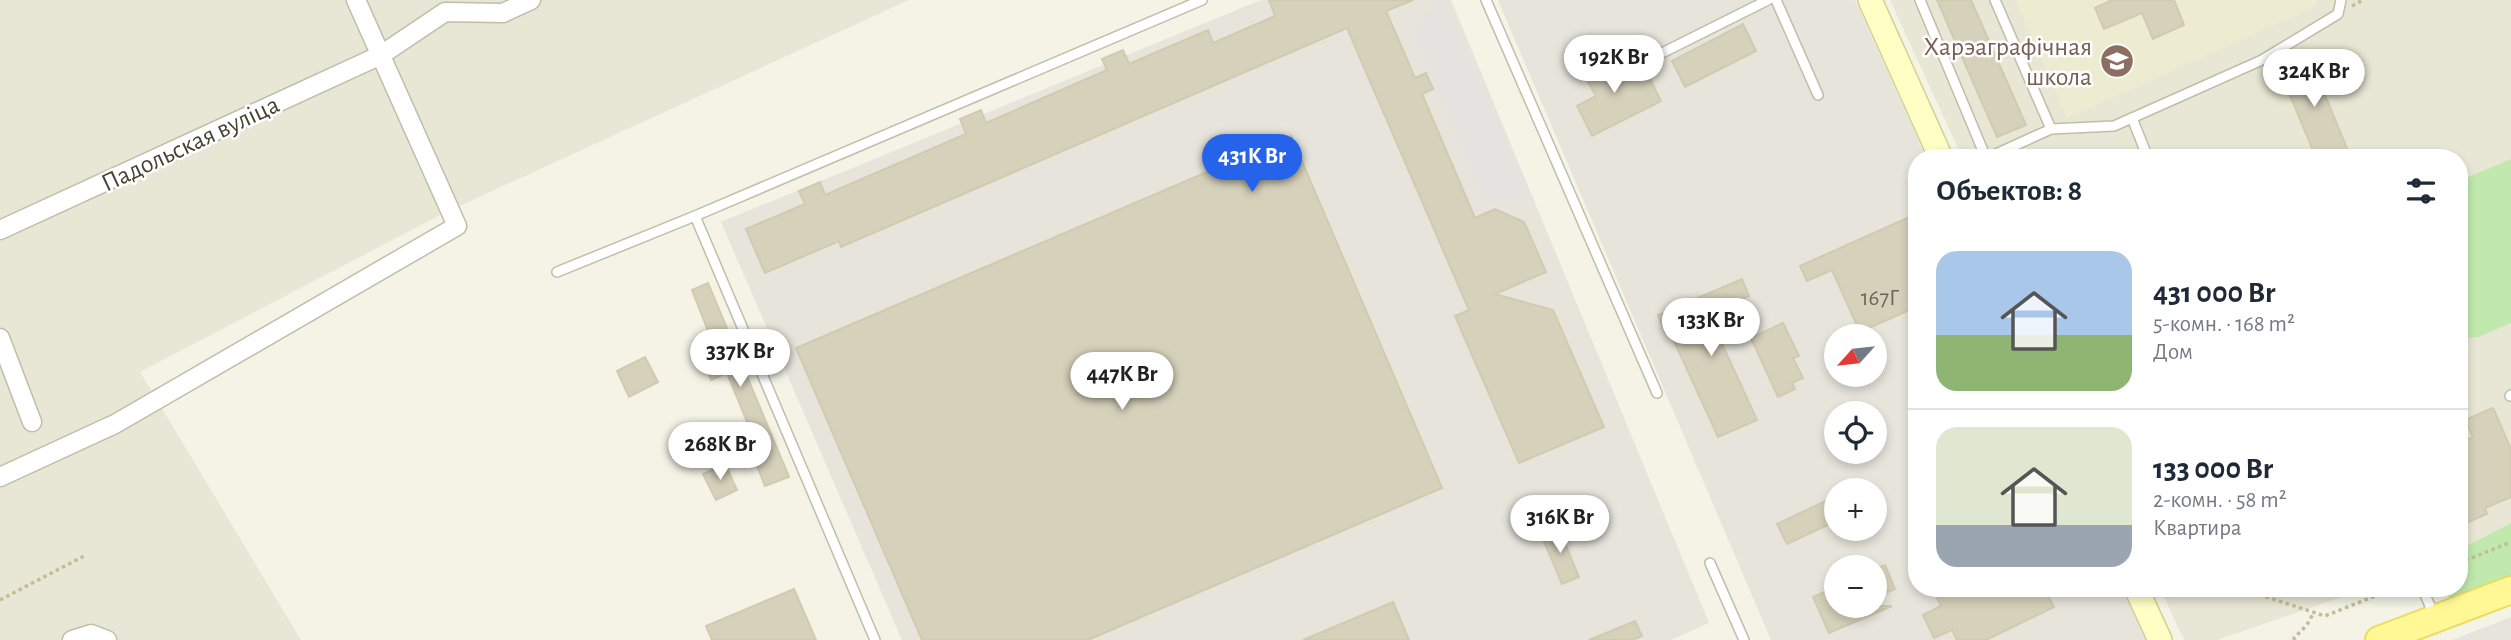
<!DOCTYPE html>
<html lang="ru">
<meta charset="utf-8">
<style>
body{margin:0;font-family:"Alegreya Sans",sans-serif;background:#f2f2f3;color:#1f2937;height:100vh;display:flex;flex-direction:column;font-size:26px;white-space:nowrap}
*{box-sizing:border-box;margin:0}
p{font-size:23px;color:#747a83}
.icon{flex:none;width:38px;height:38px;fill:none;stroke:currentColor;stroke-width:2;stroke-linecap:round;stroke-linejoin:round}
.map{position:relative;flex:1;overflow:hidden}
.drawer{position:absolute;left:1908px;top:149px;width:560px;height:448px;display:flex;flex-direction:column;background:#fff;border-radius:28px;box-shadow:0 4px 10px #0003}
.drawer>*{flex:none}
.needle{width:46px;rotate:243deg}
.buttons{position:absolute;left:1824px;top:324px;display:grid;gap:14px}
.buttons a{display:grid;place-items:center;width:63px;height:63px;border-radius:50%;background:#fff;box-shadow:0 4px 10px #0003;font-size:35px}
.price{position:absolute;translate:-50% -60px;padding:0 16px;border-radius:24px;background:#fff;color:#222;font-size:23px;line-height:46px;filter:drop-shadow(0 2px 4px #0008)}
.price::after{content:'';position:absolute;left:50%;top:42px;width:21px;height:16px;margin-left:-10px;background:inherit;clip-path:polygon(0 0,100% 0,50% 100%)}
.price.active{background:#2563eb;color:#fff}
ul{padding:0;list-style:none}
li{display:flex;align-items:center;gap:21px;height:175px;padding:0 28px}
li+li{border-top:2px solid #e0e1e3}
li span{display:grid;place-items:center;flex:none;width:196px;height:140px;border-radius:21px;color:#555}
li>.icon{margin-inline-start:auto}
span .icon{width:84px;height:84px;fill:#fffc;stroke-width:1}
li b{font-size:30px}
h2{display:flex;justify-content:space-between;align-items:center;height:84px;padding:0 28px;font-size:30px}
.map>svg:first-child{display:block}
</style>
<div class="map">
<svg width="2511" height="640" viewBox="0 0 2511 640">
<rect width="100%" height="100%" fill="#f4f3e6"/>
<g fill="#e8e6d4">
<polygon points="0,0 909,0 442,214 140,372 301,640 0,640"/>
<polygon points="1890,0 2511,0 2511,538 2459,556 2459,158 1962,157"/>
<polygon points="2160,588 2368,588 2217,640 2184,640"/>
</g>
<g fill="#e6e4db" fill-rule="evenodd">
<polygon points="1261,0 1451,0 1709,623 1671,640 902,640 721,222"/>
<path d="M1498,0h357l71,157 -10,1v430h207l24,52h-376zM1836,336h38v38h-38zM1836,413h38v39h-38zM1836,490h38v38h-38zM1836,567h38v39h-38z"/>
<polygon points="2511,617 2511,640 2452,640"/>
</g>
<polygon fill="#edecd0" points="2016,0 2316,0 2318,5 2067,118"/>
<g fill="#c1e9ae">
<polygon points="2511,159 2511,323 2478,337 2459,339 2459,181"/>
<polygon points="2511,523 2511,576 2452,599 2443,593 2443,588 2459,588 2459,550"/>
</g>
<polygon fill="#e5e3df" points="1439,0 1444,0 1530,195 1487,203 1414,30"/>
<g fill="#d6d1bb" stroke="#d1cbae" stroke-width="2">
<polygon points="1269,0 1413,0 1386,11 1415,78 1426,73 1433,89 1422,94 1475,218 1495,209 1524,222 1546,272 1495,294 1553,310 1604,427 1519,463 1455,316 1469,310 1347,28 841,247 839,241 765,273 746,229 805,204 799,191 820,182 825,195 966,134 960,119 981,110 986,123 1107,70 1102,59 1123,50 1129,64 1208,30 1213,43 1275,16"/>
<polygon points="1937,0 1971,0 2026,125 1997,137"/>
<polygon points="2112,0 2174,0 2184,25 2153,39 2142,13 2104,29 2095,8"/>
<polygon points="1743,24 1756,51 1685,87 1672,61"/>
<polygon points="1605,51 1623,83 1646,71 1661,101 1592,136 1577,106 1596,96 1579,66"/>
<polygon points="2308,54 2351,158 2316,158 2278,66"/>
<polygon points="1291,136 1442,488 1088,640 922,640 796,348"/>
<polygon points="1916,214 1916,307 1860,332 1832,270 1807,281 1800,266"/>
<polygon points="1742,279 1749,296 1708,313 1757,420 1718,437 1669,330 1665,332 1658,315"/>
<polygon points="708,283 789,477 765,486 753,456 748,458 743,446 755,441 727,373 711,380 705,364 719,359 692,290"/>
<polygon points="1783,323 1799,356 1793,358 1803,378 1792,383 1795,389 1778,397 1751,338"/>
<polygon points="645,357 658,382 629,397 617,371"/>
<polygon points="2493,408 2511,449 2511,497 2485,508 2487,514 2459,526 2459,443 2473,437 2465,420"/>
<polygon points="725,464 737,490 716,500 703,474"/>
<polygon points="1836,496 1836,521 1787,544 1777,524"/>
<polygon points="1557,525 1579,577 1562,584 1540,532"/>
<polygon points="1885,565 1895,589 1874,598 1874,570"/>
<polygon points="1836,587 1836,606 1892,606 1829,633 1813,597"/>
<polygon points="1932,588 2044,588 2054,607 1986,640 1957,640 1952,630 1934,638 1923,615 1941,606"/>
<polygon points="794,589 816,640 712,640 706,626"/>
<polygon points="1393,602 1409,640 1303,640"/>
<polygon points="1635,621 1642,636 1632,640 1589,640"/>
</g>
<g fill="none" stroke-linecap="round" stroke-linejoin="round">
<g stroke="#c0bda9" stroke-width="12">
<g id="lane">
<polyline points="1486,0 1657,393"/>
<polyline points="1776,0 1818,95"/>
<polyline points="1920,0 1986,158"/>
<polyline points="1656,56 1768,0"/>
<polyline points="2132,118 2148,158"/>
<polyline points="2051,129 2114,126 2262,60 2338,14 2341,0"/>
<polyline points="1987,158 2051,129 1995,0"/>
<polyline points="557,272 695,216"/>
<polyline points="2510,396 2511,395"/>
<polyline points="1710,563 1744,640"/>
<polyline points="2422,588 2435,617"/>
<polyline points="875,640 695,216 1202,0"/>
</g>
</g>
<g stroke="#c0bda9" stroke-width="21">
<g id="street">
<polyline points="0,230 381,55 445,12 503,13 531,0"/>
<polyline points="0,338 32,422"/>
<polyline points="0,477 115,424 457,226 356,0"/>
<polyline points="72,640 91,634 107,640"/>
</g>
</g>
<g stroke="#d2d093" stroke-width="26">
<g id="secondary">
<polyline points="1870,0 1941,158"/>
<polyline points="2136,588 2160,640"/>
</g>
</g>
<g stroke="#e8dd60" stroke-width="30">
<polyline id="primary" points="2379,640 2511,590"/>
</g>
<g stroke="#c2bd99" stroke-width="3.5" stroke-dasharray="3.5 3.5" stroke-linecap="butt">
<polyline points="2352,6 2363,0"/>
<polyline points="2459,563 2511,542"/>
<polyline points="2239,588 2325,616 2395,588"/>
<polyline points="0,600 86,555"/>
<polyline points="2295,640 2294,638 2307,625 2314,612"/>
</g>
<use href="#lane" stroke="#fff" stroke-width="9"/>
<use href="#street" stroke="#fff" stroke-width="18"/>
<use href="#secondary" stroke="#fffec5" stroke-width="23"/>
<use href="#primary" stroke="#fff894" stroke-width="26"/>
</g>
<defs>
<g id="school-disc" transform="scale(1.75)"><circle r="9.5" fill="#8d6e63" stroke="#fff"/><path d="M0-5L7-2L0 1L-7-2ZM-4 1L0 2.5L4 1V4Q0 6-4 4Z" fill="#fff"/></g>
</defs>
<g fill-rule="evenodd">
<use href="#school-disc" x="2117" y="61"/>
</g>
<g text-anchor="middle" stroke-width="5" stroke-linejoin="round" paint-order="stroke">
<g font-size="23" fill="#6b6756">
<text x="1880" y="305">167Г</text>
</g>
<g font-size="26" fill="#785e54" stroke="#fff" text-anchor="end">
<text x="2092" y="55">Харэаграфічная<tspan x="2092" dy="30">школа</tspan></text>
</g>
<g font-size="26" fill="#474435" stroke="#fff">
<text transform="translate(190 143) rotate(-25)" y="9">Падольская вуліца</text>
</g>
</g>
</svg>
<div class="buttons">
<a><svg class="needle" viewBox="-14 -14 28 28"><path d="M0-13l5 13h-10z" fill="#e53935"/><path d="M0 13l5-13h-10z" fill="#747a83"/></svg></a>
<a><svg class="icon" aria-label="locate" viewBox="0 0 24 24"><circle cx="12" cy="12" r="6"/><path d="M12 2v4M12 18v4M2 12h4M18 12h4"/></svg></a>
<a>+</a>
<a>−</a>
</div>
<b class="price" style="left:1614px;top:95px">192K Br</b>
<b class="price" style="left:2314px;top:109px">324K Br</b>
<b class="price active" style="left:1252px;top:194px">431K Br</b>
<b class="price" style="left:1711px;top:358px">133K Br</b>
<b class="price" style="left:740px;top:389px">337K Br</b>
<b class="price" style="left:1122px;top:412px">447K Br</b>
<b class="price" style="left:720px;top:482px">268K Br</b>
<b class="price" style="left:1560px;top:555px">316K Br</b>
<section class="drawer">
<h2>Объектов: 8<svg class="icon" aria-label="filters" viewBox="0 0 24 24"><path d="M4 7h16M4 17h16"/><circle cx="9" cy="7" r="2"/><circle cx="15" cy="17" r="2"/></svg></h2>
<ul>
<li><span style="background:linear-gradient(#a9c7e8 60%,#8fb573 0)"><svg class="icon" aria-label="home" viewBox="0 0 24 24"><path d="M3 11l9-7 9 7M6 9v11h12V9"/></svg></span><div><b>431 000 Br</b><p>5-комн. · 168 m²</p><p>Дом</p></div></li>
<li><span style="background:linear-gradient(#dfe7d0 70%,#9aa5b1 0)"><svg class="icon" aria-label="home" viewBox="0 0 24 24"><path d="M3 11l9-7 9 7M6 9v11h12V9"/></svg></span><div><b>133 000 Br</b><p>2-комн. · 58 m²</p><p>Квартира</p></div></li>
</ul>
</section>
</div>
